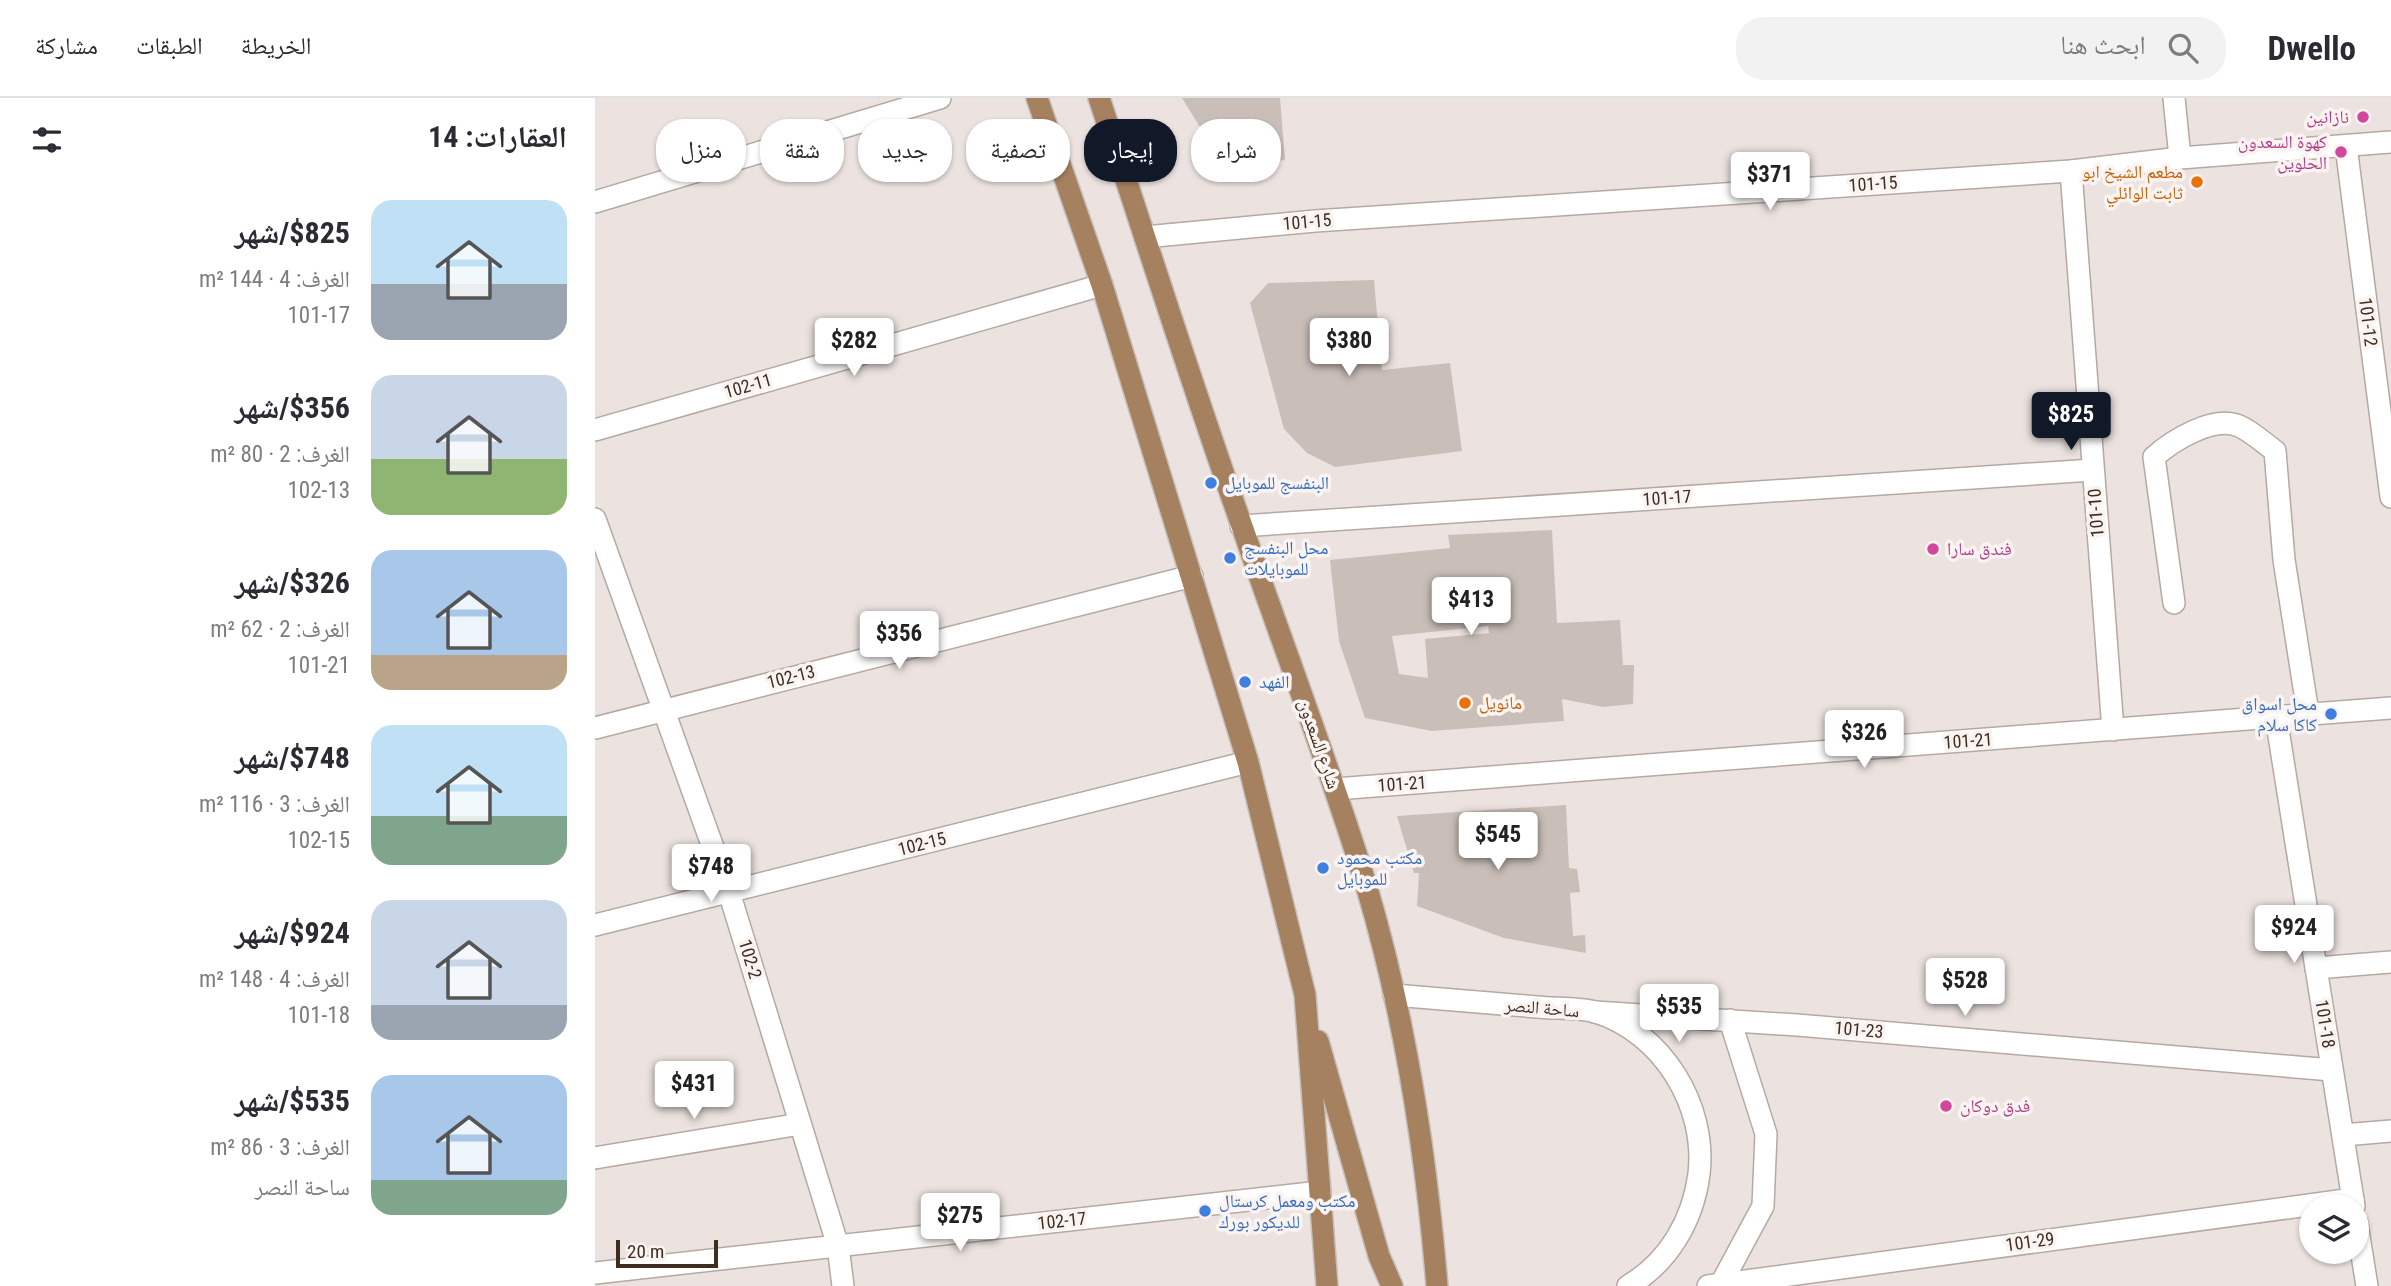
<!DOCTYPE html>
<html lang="ar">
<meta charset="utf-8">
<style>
body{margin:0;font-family:"Roboto Condensed","Noto Naskh Arabic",sans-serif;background:#f2f2f3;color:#2b2b33;direction:rtl;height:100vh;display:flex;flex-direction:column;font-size:26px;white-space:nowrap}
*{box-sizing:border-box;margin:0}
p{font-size:23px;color:#7c7c81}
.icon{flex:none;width:38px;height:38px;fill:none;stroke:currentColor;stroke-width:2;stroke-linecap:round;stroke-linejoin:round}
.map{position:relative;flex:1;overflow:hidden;direction:ltr}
.side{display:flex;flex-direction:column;background:#fff;width:595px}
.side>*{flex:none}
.hud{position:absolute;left:21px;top:21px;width:665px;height:63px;direction:rtl;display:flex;gap:14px}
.buttons{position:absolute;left:1704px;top:1096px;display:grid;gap:14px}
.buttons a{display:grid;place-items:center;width:70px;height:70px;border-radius:50%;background:#fff;box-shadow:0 2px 5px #0004;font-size:35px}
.scale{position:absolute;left:21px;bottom:18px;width:102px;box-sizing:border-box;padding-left:7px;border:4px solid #3f2d1f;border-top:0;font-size:19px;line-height:24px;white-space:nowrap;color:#3f2d1f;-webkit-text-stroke:5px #f9f3f1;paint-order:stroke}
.price{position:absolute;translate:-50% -60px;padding:0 16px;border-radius:7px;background:#fff;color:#222;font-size:23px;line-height:46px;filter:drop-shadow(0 2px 4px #0008)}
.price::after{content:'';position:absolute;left:50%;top:42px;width:21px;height:16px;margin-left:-10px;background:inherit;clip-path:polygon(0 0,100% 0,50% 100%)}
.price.current{background:#111827;color:#fff}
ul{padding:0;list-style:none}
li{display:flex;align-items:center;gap:21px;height:175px;padding:0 28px}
li span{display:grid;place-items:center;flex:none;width:196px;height:140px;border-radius:21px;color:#555}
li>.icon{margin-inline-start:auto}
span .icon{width:84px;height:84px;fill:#fffc;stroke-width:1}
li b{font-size:30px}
h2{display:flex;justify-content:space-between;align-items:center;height:84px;padding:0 28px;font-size:30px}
.chip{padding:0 24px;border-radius:28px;background:#fff;box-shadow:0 2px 5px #0004;font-size:24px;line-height:63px}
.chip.current{background:#111827;color:#fff}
header{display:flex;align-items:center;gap:42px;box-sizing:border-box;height:98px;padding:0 35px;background:#fff;border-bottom:2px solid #e1e1e2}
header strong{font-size:33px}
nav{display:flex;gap:38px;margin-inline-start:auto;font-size:24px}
.search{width:490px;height:63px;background:#f2f2f3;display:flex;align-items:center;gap:18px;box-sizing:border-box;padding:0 24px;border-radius:28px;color:#7c7c81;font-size:26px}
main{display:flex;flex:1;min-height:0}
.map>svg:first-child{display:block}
</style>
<header>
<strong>Dwello</strong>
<div class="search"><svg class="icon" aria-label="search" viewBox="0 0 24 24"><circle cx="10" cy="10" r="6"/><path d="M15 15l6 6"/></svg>ابحث هنا</div>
<nav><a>الخريطة</a><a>الطبقات</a><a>مشاركة</a></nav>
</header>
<main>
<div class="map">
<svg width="1796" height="1188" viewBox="0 0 1796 1188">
<rect width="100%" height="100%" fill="#ece3e0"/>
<g fill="#cabeb8" fill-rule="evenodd">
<polygon points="587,0 685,0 690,62 629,68"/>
<polygon points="779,182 787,272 855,265 867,353 740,369 712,355 689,331 655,205 673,185"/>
<path d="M957,432l5,93 63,-3 3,45h11l-1,39 -30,3 -41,-8 2,22 -132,10 -67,-13 -26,-77 -9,-81 120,-12 -2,-13zM893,528l1,7 -64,6 3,39 -29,-4 -7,-38z"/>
<polygon points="971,707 974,770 982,771 985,794 975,795 978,838 990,837 991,855 909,840 822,808 824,775 819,775 802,718"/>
</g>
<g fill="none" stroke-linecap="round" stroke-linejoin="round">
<g stroke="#b5a9a2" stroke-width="24">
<g id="minor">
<polyline points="1579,0 1585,60"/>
<polyline points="1751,48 1796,399"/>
<polyline points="1476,73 1518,632"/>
<polyline points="0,104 345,0"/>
<polyline points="550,139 720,123 1476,73 1585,60 1796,44"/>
<polyline points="0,332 507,187"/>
<polyline points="0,421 134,794 243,1148 248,1188"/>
<polyline points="646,428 1498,372"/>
<path d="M1579,505l-20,-146c18,-16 59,-42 85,-31 12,5 25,17 36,25l9,109 24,153"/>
<polyline points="1681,619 1759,1108"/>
<polyline points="0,630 597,478"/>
<polyline points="740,691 1796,610"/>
<polyline points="0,827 653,664"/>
<polyline points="1721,870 1796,864"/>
<path d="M799,897c48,4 96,8 143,12 19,2 41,0 59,5 67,21 111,94 103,162 -6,46 -30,88 -71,112"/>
<polyline points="1000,914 1202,927 1737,972"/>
<polyline points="1748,1037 1796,1033"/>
<polyline points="0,1060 205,1026"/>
<polyline points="1762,1126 1772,1188"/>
<polyline points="0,1175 725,1094"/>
<polyline points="1126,1186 1168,1108 1171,1036 1135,922"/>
<polyline points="1113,1188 1758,1101"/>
</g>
</g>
<g stroke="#c5c0bc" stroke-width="24">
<g id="major">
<polyline points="442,0 507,187 653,664 710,897 732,1188"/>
<path d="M504,0c48,144 93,288 144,431 41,120 87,238 124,359 38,129 59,264 70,398"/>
<polyline points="723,943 784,1158 797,1188"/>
</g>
</g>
<use href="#minor" stroke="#fff" stroke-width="21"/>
<use href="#major" stroke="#a68160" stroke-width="21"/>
</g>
<g fill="#d1479c" stroke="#f9f3f1" stroke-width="2.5">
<circle cx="1768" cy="19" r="7"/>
<circle cx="1746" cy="54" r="7"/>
<circle cx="1338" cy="451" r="7"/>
<circle cx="1351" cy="1008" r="7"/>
</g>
<g fill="#e8710a" stroke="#f9f3f1" stroke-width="2.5">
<circle cx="1602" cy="84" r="7"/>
<circle cx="870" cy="605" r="7"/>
</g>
<g fill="#3f7fe0" stroke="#f9f3f1" stroke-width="2.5">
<circle cx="616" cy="385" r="7"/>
<circle cx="635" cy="460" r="7"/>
<circle cx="650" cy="584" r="7"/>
<circle cx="1736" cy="616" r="7"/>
<circle cx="728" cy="770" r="7"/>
<circle cx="610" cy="1113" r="7"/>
</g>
<g text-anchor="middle" stroke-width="7" stroke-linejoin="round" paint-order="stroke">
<g font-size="18" fill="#b23c85" stroke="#f9f3f1" text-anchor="end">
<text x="1754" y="25">نازانين</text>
<text x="1732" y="50">كهوة السعدون<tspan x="1732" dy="21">الحلوين</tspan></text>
<text x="1352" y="457" text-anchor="start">فندق سارا</text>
<text x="1365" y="1014" text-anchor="start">فدق دوكان</text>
</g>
<g font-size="18" fill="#c56008" stroke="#f9f3f1" text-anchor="end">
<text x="1588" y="80">مطعم الشيخ ابو<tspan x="1588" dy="21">ثابت الوائلي</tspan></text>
<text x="884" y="611" text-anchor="start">مانويل</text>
</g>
<g font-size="18" fill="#3f2d1f" stroke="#f9f3f1">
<text transform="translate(1278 86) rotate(-4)" y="6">101-15</text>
<text transform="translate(712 124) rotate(-5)" y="6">101-15</text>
<text transform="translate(1773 224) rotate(83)" y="6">101-12</text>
<text transform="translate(153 288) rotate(-16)" y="6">102-11</text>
<text transform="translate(1072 400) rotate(-4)" y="6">101-17</text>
<text transform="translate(1501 415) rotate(-94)" y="6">101-10</text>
<text transform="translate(196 579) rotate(-14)" y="6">102-13</text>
<text transform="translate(1373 643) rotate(-4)" y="6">101-21</text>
<text transform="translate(724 646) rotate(71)" y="6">شارع السعدون</text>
<text transform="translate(807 686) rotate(-4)" y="6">101-21</text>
<text transform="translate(327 746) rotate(-14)" y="6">102-15</text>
<text transform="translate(155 861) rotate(73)" y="6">102-2</text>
<text transform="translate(947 910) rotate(5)" y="6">ساحة النصر</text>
<text transform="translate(1730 926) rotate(81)" y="6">101-18</text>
<text transform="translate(1264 932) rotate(5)" y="6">101-23</text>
<text transform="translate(467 1123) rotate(-6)" y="6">102-17</text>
<text transform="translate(1435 1144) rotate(-8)" y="6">101-29</text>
</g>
<g font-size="18" fill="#366cbe" stroke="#f9f3f1" text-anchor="start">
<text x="630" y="391">البنفسج للموبايل</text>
<text x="649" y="456">محل البنفسج<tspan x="649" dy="21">للموبايلات</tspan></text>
<text x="664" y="590">الفهد</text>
<text x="1722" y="612" text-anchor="end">محل اسواق<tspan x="1722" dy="21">كاكا سلام</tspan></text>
<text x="742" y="766">مكتب محمود<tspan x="742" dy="21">للموبايل</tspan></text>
<text x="624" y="1109">مكتب ومعمل كرستال<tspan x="624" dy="21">للديكور بورك</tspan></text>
</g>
</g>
</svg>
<div class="buttons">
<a><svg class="icon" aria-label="layers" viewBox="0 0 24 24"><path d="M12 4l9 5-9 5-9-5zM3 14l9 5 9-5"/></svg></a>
</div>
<div class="scale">20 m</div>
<b class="price" style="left:1175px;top:114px">$371</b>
<b class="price" style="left:259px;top:280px">$282</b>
<b class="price" style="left:754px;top:280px">$380</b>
<b class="price current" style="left:1476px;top:354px">$825</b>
<b class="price" style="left:876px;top:539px">$413</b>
<b class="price" style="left:304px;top:573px">$356</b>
<b class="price" style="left:1269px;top:672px">$326</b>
<b class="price" style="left:903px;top:774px">$545</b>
<b class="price" style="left:116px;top:806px">$748</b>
<b class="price" style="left:1699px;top:867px">$924</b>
<b class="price" style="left:1370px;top:920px">$528</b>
<b class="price" style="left:1084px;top:946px">$535</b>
<b class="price" style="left:99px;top:1023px">$431</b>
<b class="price" style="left:365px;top:1155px">$275</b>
<div class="hud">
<a class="chip">شراء</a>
<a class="chip current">إيجار</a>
<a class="chip">تصفية</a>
<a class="chip">جديد</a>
<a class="chip">شقة</a>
<a class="chip">منزل</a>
</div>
</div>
<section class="side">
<h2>العقارات: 14<svg class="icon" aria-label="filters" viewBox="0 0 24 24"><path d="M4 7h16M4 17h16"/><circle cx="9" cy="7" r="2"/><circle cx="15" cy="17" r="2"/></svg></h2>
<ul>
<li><span style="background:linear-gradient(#bfe0f5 60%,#9aa5b1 0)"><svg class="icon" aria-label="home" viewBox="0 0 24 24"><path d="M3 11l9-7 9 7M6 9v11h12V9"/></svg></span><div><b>$825/شهر</b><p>الغرف: 4 · 144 m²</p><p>101-17</p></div></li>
<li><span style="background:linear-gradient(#c9d6e8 60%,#8fb573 0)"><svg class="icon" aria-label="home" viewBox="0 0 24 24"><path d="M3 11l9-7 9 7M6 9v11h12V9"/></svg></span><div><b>$356/شهر</b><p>الغرف: 2 · 80 m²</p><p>102-13</p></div></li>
<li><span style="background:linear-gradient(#a9c7e8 75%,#b9a48a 0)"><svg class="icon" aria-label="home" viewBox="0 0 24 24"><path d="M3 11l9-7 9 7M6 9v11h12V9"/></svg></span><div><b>$326/شهر</b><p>الغرف: 2 · 62 m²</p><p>101-21</p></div></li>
<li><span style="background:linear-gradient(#bfe0f5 65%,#7fa58c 0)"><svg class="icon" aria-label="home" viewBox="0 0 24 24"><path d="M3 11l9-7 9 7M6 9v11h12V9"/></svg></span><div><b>$748/شهر</b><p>الغرف: 3 · 116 m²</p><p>102-15</p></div></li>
<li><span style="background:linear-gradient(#c9d6e8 75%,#9aa5b1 0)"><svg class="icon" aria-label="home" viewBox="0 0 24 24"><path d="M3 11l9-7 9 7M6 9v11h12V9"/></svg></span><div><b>$924/شهر</b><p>الغرف: 4 · 148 m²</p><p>101-18</p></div></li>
<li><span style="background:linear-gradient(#a9c7e8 75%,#7fa58c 0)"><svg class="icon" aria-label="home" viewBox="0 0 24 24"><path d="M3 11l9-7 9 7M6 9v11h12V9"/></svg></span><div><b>$535/شهر</b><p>الغرف: 3 · 86 m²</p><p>ساحة النصر</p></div></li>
</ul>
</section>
</main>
